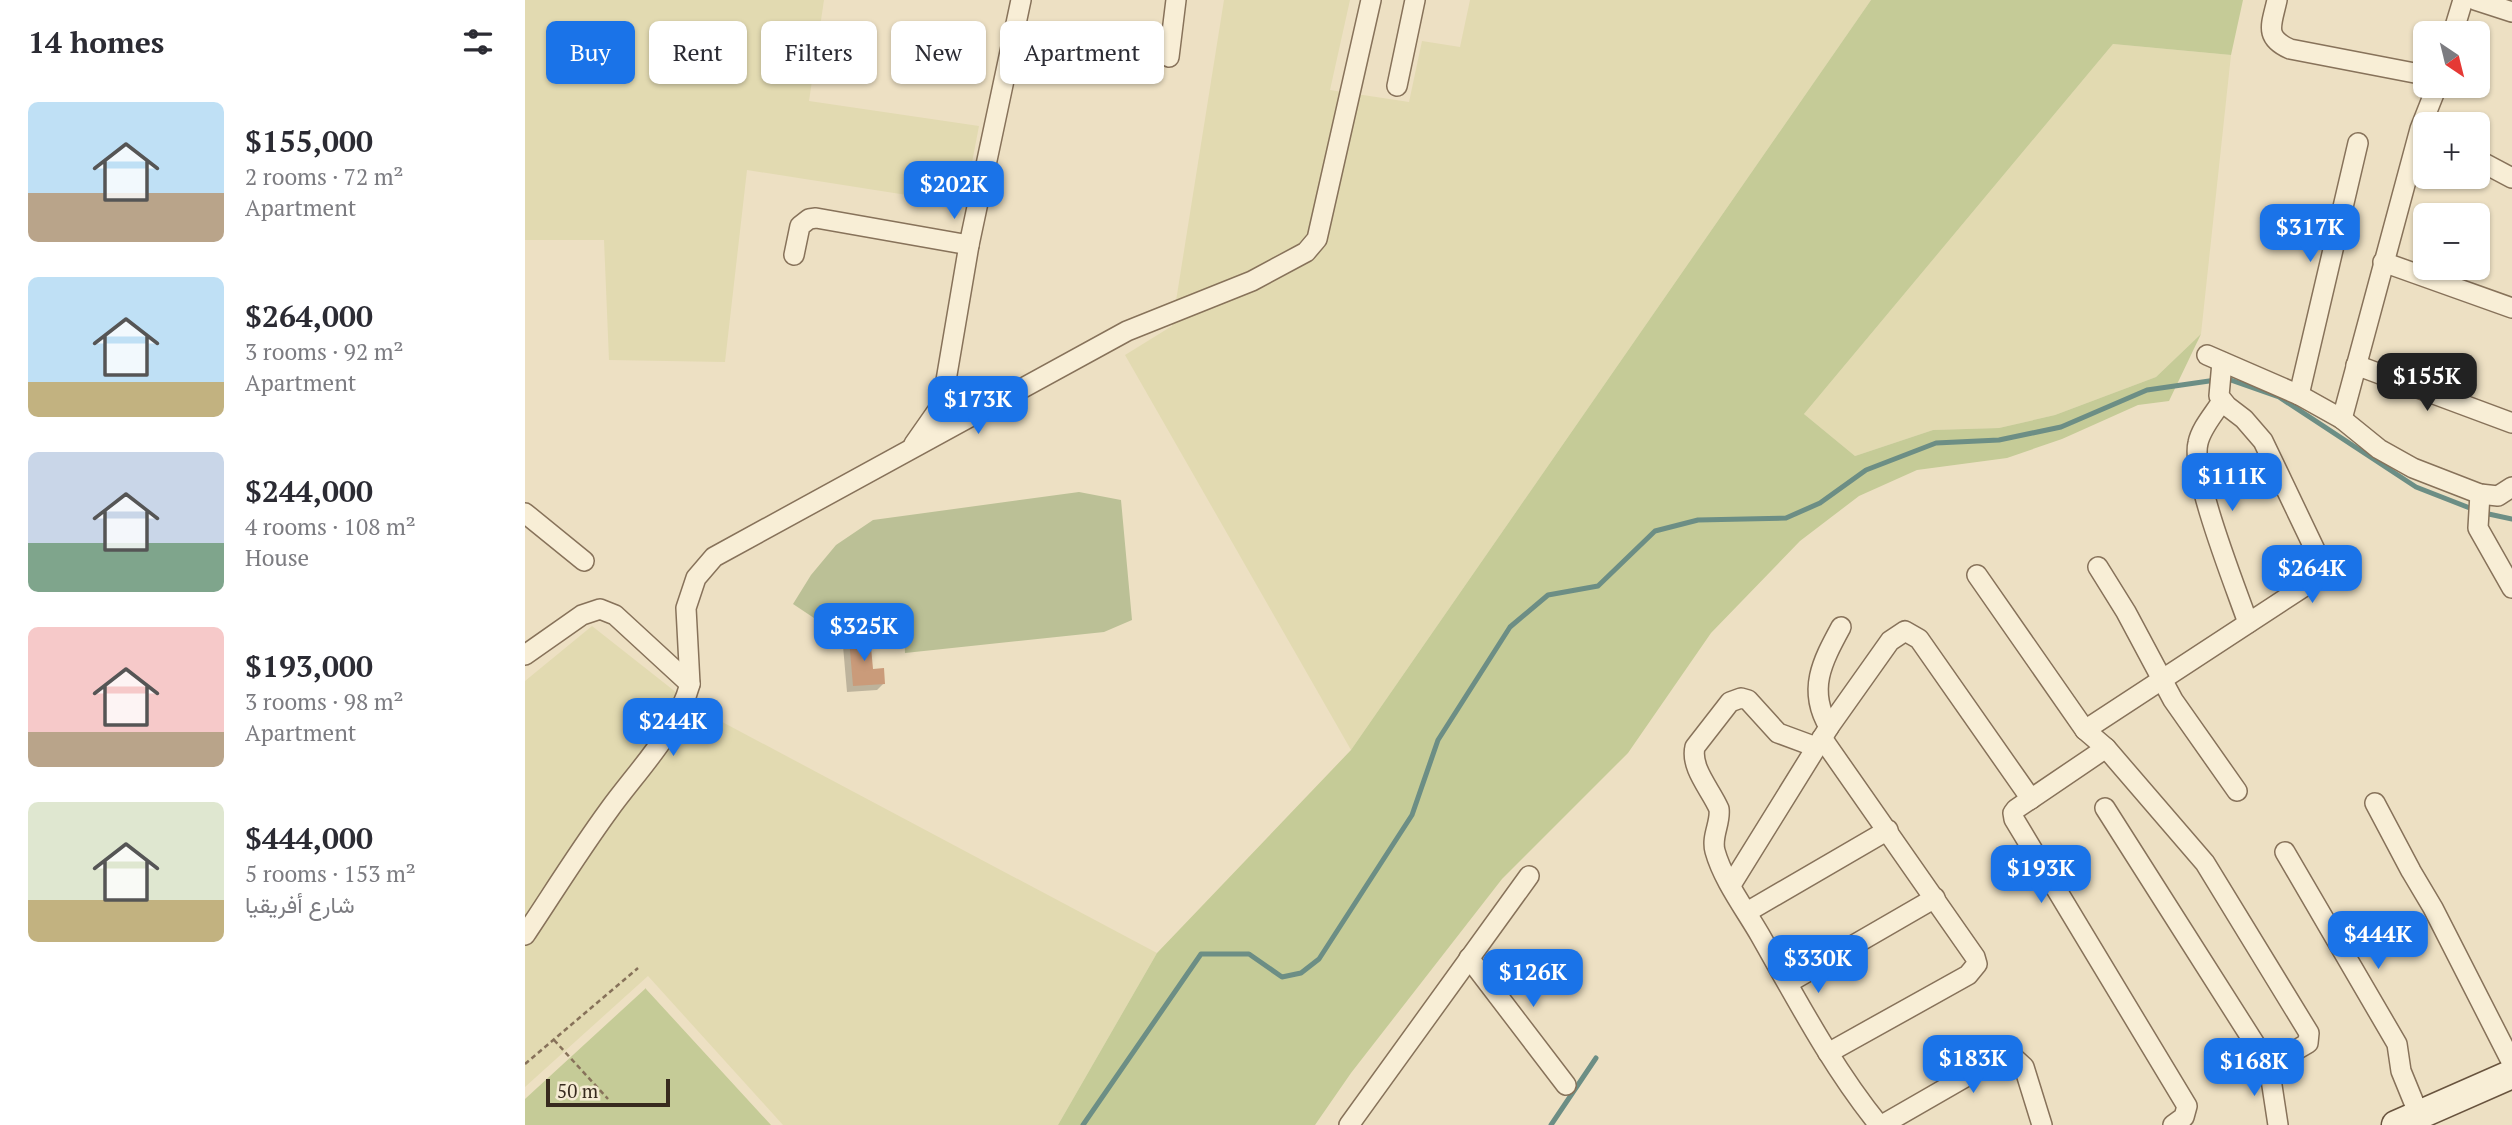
<!DOCTYPE html>
<meta charset="utf-8">
<style>
body{margin:0;font-family:"PT Serif",Vazirmatn,serif;background:#f2f2f3;color:#2b2b33;height:100vh;display:flex;flex-direction:column;font-size:26px;white-space:nowrap}
*{box-sizing:border-box;margin:0}
p{font-size:23px;color:#7c7c81}
.icon{flex:none;width:38px;height:38px;fill:none;stroke:currentColor;stroke-width:2;stroke-linecap:round;stroke-linejoin:round}
.map{position:relative;flex:1;overflow:hidden}
.details{display:flex;flex-direction:column;background:#fff;width:525px}
.details>*{flex:none}
.banner{position:absolute;left:21px;top:21px;width:665px;height:63px;display:flex;gap:14px}
.needle{width:46px;rotate:145deg}
.buttons{position:absolute;left:1888px;top:21px;display:grid;gap:14px}
.buttons a{display:grid;place-items:center;width:77px;height:77px;border-radius:10px;background:#fff;box-shadow:0 2px 5px #0004;font-size:35px}
.scale{position:absolute;left:21px;bottom:18px;width:124px;box-sizing:border-box;padding-left:7px;border:4px solid #372a1e;border-top:0;font-size:19px;line-height:24px;white-space:nowrap;color:#372a1e;-webkit-text-stroke:5px #f5ebd3;paint-order:stroke}
.price{position:absolute;translate:-50% -60px;padding:0 16px;border-radius:14px;background:#1a73e8;color:#fff;font-size:23px;line-height:46px;filter:drop-shadow(0 2px 4px #0008)}
.price::after{content:'';position:absolute;left:50%;top:42px;width:21px;height:16px;margin-left:-10px;background:inherit;clip-path:polygon(0 0,100% 0,50% 100%)}
.price.current{background:#222;color:#fff}
ul{padding:0;list-style:none}
li{display:flex;align-items:center;gap:21px;height:175px;padding:0 28px}
li span{display:grid;place-items:center;flex:none;width:196px;height:140px;border-radius:10px;color:#555}
li>.icon{margin-inline-start:auto}
span .icon{width:84px;height:84px;fill:#fffc;stroke-width:1}
li b{font-size:30px}
h2{display:flex;justify-content:space-between;align-items:center;height:84px;padding:0 28px;font-size:30px}
.pill{padding:0 24px;border-radius:10px;background:#fff;box-shadow:0 2px 5px #0004;font-size:24px;line-height:63px}
.pill.current{background:#1a73e8;color:#fff}
main{display:flex;flex:1;min-height:0}
.map>svg:first-child{display:block}
</style>
<main>
<section class="details">
<h2>14 homes<svg class="icon" aria-label="filters" viewBox="0 0 24 24"><path d="M4 7h16M4 17h16"/><circle cx="9" cy="7" r="2"/><circle cx="15" cy="17" r="2"/></svg></h2>
<ul>
<li><span style="background:linear-gradient(#bfe0f5 65%,#b9a48a 0)"><svg class="icon" aria-label="home" viewBox="0 0 24 24"><path d="M3 11l9-7 9 7M6 9v11h12V9"/></svg></span><div><b>$155,000</b><p>2 rooms · 72 m²</p><p>Apartment</p></div></li>
<li><span style="background:linear-gradient(#bfe0f5 75%,#c2b280 0)"><svg class="icon" aria-label="home" viewBox="0 0 24 24"><path d="M3 11l9-7 9 7M6 9v11h12V9"/></svg></span><div><b>$264,000</b><p>3 rooms · 92 m²</p><p>Apartment</p></div></li>
<li><span style="background:linear-gradient(#c9d6e8 65%,#7fa58c 0)"><svg class="icon" aria-label="home" viewBox="0 0 24 24"><path d="M3 11l9-7 9 7M6 9v11h12V9"/></svg></span><div><b>$244,000</b><p>4 rooms · 108 m²</p><p>House</p></div></li>
<li><span style="background:linear-gradient(#f6c9c9 75%,#b9a48a 0)"><svg class="icon" aria-label="home" viewBox="0 0 24 24"><path d="M3 11l9-7 9 7M6 9v11h12V9"/></svg></span><div><b>$193,000</b><p>3 rooms · 98 m²</p><p>Apartment</p></div></li>
<li><span style="background:linear-gradient(#dfe7d0 70%,#c2b280 0)"><svg class="icon" aria-label="home" viewBox="0 0 24 24"><path d="M3 11l9-7 9 7M6 9v11h12V9"/></svg></span><div><b>$444,000</b><p>5 rooms · 153 m²</p><p>شارع أفريقيا</p></div></li>
</ul>
</section>
<div class="map">
<svg width="1987" height="1125" viewBox="0 0 1987 1125">
<rect width="100%" height="100%" fill="#ede0c3"/>
<g fill="#e2dab1">
<polygon points="0,0 299,0 284,101 454,126 439,204 222,170 200,362 84,360 79,240 0,240"/>
<polygon points="699,0 825,0 805,90 884,102 897,41 935,47 945,0 1346,0 826,750 600,355 647,326"/>
<polygon points="1588,44 1706,55 1676,334 1631,377 1530,415 1474,428 1408,430 1330,456 1279,414"/>
<polygon points="67,626 171,708 632,953 533,1125 258,1125 123,976 0,1087 0,681"/>
</g>
<g fill="#c5cb97">
<polygon points="1346,0 1718,0 1706,55 1588,44 1279,414 1330,456 1408,430 1474,428 1530,415 1631,377 1676,334 1644,401 1613,405 1537,439 1482,458 1392,470 1334,496 1275,541 1186,633 1103,753 977,879 826,1073 790,1125 533,1125 632,953 826,750"/>
<polygon points="121,988 121,989 246,1125 0,1125 0,1099"/>
</g>
<polygon fill="#bbc096" points="554,492 596,500 607,620 579,632 380,653 379,635 362,637 360,622 316,630 301,626 268,604 286,575 311,545 348,520"/>
<polygon fill="#0003" points="325,639 346,671 359,683 352,690 322,692 318,646"/>
<g fill="none" stroke-linecap="round" stroke-linejoin="round">
<g stroke="#6c8e85" stroke-width="5">
<polyline points="1700,378 1754,397 1891,487 1950,510"/>
<polyline points="1959,513 1987,519"/>
<polyline points="558,1125 676,954 724,954 757,977 776,973 794,959 887,815 913,740 985,627 1023,595 1073,586 1130,531 1173,520 1261,518 1295,503 1341,470 1411,443 1474,440 1536,427 1622,390 1691,380"/>
<polyline points="1026,1125 1071,1058"/>
</g>
</g>
<polygon fill="#ca9b7a" points="345,636 348,669 359,668 360,684 328,686 324,638"/>
<g fill="none" stroke-linecap="round" stroke-linejoin="round">
<g stroke="#87725a" stroke-width="22">
<g id="street">
<path d="M1752,0c-5,24 -14,37 13,49l135,26"/>
<polyline points="1950,0 1987,12"/>
<polyline points="1928,33 1938,0"/>
<polyline points="644,57 651,0"/>
<polyline points="872,86 890,0"/>
<polyline points="1953,160 1987,178"/>
<polyline points="269,255 275,226 284,219 291,218 444,245"/>
<polyline points="1858,262 1987,308"/>
<polyline points="1682,355 1774,395 1817,419 1854,449 1888,468 1955,494 1973,496 1987,487"/>
<polyline points="1831,365 1987,423"/>
<polyline points="1774,395 1833,143"/>
<path d="M1697,401c-8,13 -21,27 -24,42 -8,31 38,145 50,180"/>
<polyline points="1817,419 1895,129 1912,86"/>
<polyline points="389,444 417,404 444,245 496,0"/>
<polyline points="1955,494 1953,528 1987,588"/>
<polyline points="0,513 59,561"/>
<polyline points="1573,567 1601,612 1648,700 1712,791"/>
<polyline points="1452,575 1560,730 1581,748 1680,863 1784,1033 1783,1043 1744,1066"/>
<path d="M0,655l57,-40 18,-6 15,6 75,69c-13,48 -53,87 -81,126 -30,41 -56,83 -84,125"/>
<polyline points="165,684 161,608 171,578 189,557 602,331 727,281 781,252 792,239 846,0"/>
<path d="M1304,727c-22,-37 -7,-65 12,-100"/>
<path d="M1560,730l220,-144c8,-11 12,-18 12,-32l-54,-113 -19,-22 -17,-13 -8,-10 3,-34"/>
<polyline points="1297,738 1450,957 1452,964 1443,975 1303,1053"/>
<path d="M1291,747l-38,-14 -30,-33 -7,-2 -11,4 -35,45c-5,21 16,43 24,62 2,14 -8,27 -4,42 8,29 30,58 45,84 37,65 72,132 119,190"/>
<polyline points="1581,748 1491,809 1488,813 1489,819 1662,1106 1659,1117 1648,1125"/>
<polyline points="1850,803 1886,871 1908,908 1987,1063"/>
<polyline points="1580,808 1744,1066 1753,1125"/>
<polyline points="1760,852 1872,1044 1876,1071 1894,1115"/>
<polyline points="1206,885 1304,727 1365,641 1380,631 1394,639 1506,799"/>
<polyline points="1222,912 1363,830"/>
<polyline points="944,958 1041,1085"/>
<polyline points="1263,983 1410,898"/>
<polyline points="824,1125 1004,876"/>
<polyline points="1357,1125 1477,1056 1486,1055 1499,1067 1517,1125"/>
</g>
</g>
<g stroke="#68533e" stroke-width="31">
<polyline id="secondary" points="1871,1125 1987,1074"/>
</g>
<g stroke="#87725a" stroke-width="2.5" stroke-dasharray="5 3.5" stroke-linecap="butt">
<polyline points="29,1040 83,1099"/>
<polyline points="0,1064 113,968"/>
</g>
<use href="#street" stroke="#f8eed6" stroke-width="19"/>
<use href="#secondary" stroke="#f8eed6" stroke-width="28"/>
</g>
</svg>
<div class="buttons">
<a><svg class="needle" viewBox="-14 -14 28 28"><path d="M0-13l5 13h-10z" fill="#e53935"/><path d="M0 13l5-13h-10z" fill="#7c7c81"/></svg></a>
<a>+</a>
<a>−</a>
</div>
<div class="scale">50 m</div>
<b class="price" style="left:429px;top:221px">$202K</b>
<b class="price" style="left:1785px;top:264px">$317K</b>
<b class="price current" style="left:1902px;top:413px">$155K</b>
<b class="price" style="left:453px;top:436px">$173K</b>
<b class="price" style="left:1707px;top:513px">$111K</b>
<b class="price" style="left:1787px;top:605px">$264K</b>
<b class="price" style="left:339px;top:663px">$325K</b>
<b class="price" style="left:148px;top:758px">$244K</b>
<b class="price" style="left:1516px;top:905px">$193K</b>
<b class="price" style="left:1853px;top:971px">$444K</b>
<b class="price" style="left:1293px;top:995px">$330K</b>
<b class="price" style="left:1008px;top:1009px">$126K</b>
<b class="price" style="left:1448px;top:1095px">$183K</b>
<b class="price" style="left:1729px;top:1098px">$168K</b>
<div class="banner">
<a class="pill current">Buy</a>
<a class="pill">Rent</a>
<a class="pill">Filters</a>
<a class="pill">New</a>
<a class="pill">Apartment</a>
</div>
</div>
</main>
